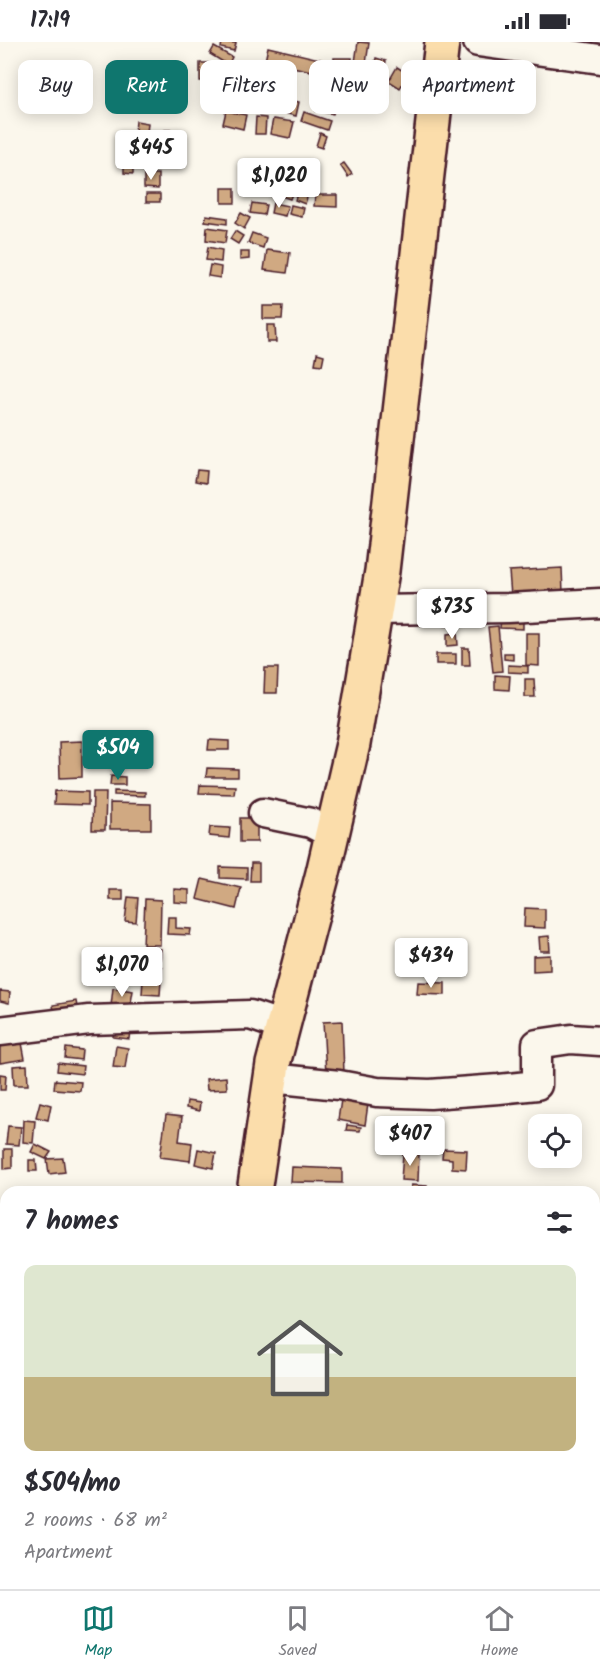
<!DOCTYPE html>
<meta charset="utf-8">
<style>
body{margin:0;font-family:Kalam,sans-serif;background:#f2f2f3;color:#2b2b33;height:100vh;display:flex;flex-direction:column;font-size:22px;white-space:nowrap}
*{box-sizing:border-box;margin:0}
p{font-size:20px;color:#7c7c81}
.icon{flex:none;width:33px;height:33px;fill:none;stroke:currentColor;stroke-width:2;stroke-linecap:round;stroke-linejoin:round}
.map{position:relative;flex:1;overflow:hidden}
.side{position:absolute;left:0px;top:1144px;width:600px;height:404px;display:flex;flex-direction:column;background:#fff;border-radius:18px 18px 0 0;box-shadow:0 3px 15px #0003}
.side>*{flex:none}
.top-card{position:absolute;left:18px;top:18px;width:564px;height:54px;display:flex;gap:12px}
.controls{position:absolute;left:528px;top:1072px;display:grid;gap:12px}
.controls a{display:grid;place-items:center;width:54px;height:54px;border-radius:12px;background:#fff;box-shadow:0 3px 15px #0003;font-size:30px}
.price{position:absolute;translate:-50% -51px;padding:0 14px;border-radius:6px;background:#fff;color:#222;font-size:20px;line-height:39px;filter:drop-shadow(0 2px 3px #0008)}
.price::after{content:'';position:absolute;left:50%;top:36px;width:18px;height:14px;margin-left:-9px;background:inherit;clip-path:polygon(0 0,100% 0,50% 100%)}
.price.active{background:#0f766e;color:#fff}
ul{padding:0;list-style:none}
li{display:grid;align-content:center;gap:12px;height:318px;padding:0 24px}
li span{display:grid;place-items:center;height:186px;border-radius:12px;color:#555}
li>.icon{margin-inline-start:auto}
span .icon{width:108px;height:108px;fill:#fffc;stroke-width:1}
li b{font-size:26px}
h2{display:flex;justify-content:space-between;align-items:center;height:72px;padding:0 24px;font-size:26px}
.chip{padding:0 21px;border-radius:12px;background:#fff;box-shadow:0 3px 15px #0003;font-size:21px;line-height:54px}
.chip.active{background:#0f766e;color:#fff}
.status{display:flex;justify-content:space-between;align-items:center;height:42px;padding:0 30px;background:#fff;direction:ltr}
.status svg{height:16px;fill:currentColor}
.tab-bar{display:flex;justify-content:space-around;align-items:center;height:84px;border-top:2px solid #e1e1e2;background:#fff;font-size:16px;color:#7c7c81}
.tab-bar a{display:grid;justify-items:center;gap:3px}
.tab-bar .active{color:#0f766e}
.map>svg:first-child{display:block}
</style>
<div class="status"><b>17:19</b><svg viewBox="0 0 49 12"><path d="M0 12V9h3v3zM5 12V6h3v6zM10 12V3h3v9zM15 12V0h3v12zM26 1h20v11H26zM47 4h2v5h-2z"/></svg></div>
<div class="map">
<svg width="600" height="1547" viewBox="0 0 600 1547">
<rect width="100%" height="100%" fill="#fbf7ec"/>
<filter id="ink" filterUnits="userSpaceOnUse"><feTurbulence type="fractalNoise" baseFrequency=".0167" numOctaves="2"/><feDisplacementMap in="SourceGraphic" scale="12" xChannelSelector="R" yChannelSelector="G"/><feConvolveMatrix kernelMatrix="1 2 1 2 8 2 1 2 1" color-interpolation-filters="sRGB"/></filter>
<g filter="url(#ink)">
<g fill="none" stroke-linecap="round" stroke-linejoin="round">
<polyline stroke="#97c7f3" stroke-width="24" points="0,1237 6,1237"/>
</g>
<g fill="#d0a982" stroke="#4a1f2b" stroke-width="1.5">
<polygon points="222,0 236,1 234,9 221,6"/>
<polygon points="358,0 369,1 365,28 354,27"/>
<polygon points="214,5 232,15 228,23 210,12"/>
<polygon points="268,5 328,19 325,32 265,19"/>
<rect x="334" y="16" width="18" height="5"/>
<polygon points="376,16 386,19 381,41 371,39"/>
<polygon points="263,18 292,25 289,41 259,35"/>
<rect x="200" y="21" width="12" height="18"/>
<polygon points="241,23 250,26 244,43 235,40"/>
<polygon points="223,24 231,27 226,43 218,40"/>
<polygon points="397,25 408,32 400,46 389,39"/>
<polygon points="349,28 368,31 367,39 348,36"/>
<polygon points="350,40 362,42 359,58 347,57"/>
<polygon points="216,43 249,50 245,67 212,60"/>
<polygon points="256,45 272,47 271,53 256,50"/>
<polygon points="278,55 299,60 296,74 275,69"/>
<polygon points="318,56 336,60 333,72 316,69"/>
<polygon points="226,69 246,73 243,87 223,82"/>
<polygon points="304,70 330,79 327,88 301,79"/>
<polygon points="256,75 266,76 265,92 255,92"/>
<polygon points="273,77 294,80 290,96 270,92"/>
<polygon points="136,79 148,81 147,91 135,89"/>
<polygon points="165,88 174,88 173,119 164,119"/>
<polygon points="320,91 326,94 322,106 316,104"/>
<polygon points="138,93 138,110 123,110 123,94"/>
<polygon points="160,111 161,122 142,122 141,112"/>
<polygon points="124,115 133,115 133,132 124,131"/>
<polygon points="247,121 266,124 263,140 244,138"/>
<polygon points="344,121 352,132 348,135 340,123"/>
<polygon points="144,132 158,132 158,147 144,146"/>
<polygon points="272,133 279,134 276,153 269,152"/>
<polygon points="303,133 313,136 305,162 295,158"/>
<polygon points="284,143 294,146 290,157 281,154"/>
<rect x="222" y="146" width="13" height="15"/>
<rect x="146" y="152" width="14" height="8"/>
<polygon points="315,153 337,153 337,165 314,164"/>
<polygon points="252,161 266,163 264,173 250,171"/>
<polygon points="273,161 288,164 285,174 271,171"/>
<polygon points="291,163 304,166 302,175 289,172"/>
<polygon points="241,171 250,176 244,187 235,181"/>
<polygon points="206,173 227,176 227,182 205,179"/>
<polygon points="207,185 227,188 225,201 206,198"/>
<polygon points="235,189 243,194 238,202 230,197"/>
<polygon points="252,191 266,196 263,206 248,201"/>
<polygon points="208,205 222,208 221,220 206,218"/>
<polygon points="267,208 290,211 287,231 264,228"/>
<polygon points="240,210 249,210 249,217 240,218"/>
<polygon points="210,223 221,225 220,236 208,234"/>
<polygon points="263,264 283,264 282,277 263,277"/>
<polygon points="267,283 275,283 276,300 267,300"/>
<polygon points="317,311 324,313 322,323 315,322"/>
<polygon points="197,428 207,429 206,441 195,439"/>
<polygon points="562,526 563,551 511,554 509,529"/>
<polygon points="501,575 523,576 523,587 500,586"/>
<polygon points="498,584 502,629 493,630 488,585"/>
<polygon points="457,591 458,603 447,604 447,592"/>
<polygon points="526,591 539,591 539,624 526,623"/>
<polygon points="462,606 469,606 470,623 462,623"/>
<polygon points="504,611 513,611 513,618 504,617"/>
<rect x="436" y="612" width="20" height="10"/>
<polygon points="508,623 528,624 528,631 508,630"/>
<polygon points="265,626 278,626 277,651 264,651"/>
<polygon points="495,633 510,634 509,648 495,647"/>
<polygon points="525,637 534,637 535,655 525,655"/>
<polygon points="209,698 229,699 229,708 208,708"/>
<polygon points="82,699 82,735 60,736 59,700"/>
<polygon points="207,726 238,727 238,735 206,735"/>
<polygon points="111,734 125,735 125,743 110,743"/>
<polygon points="200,743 235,744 234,752 199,751"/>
<polygon points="55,749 88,750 88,763 54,762"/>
<polygon points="114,749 145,750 145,754 114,753"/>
<polygon points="93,750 106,750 105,788 92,788"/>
<polygon points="110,761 151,762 151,787 110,787"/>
<rect x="240" y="776" width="17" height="24"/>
<polygon points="210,785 230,786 229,796 209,794"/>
<polygon points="251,821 259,821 259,839 250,839"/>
<polygon points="220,825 247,826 247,837 220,836"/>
<polygon points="202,837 241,846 236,867 197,857"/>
<polygon points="174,847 189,848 189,861 174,860"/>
<rect x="110" y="848" width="13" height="10"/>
<polygon points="128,855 138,856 136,880 125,879"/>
<polygon points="145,857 161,858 160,903 143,903"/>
<polygon points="525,866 545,867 545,886 524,885"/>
<polygon points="168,875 176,875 176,886 191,887 190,893 167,892"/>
<polygon points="549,894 550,909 540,909 539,895"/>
<polygon points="151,906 161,907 160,923 150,923"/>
<polygon points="550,913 550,928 533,929 533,914"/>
<polygon points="144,924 162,925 160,953 142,952"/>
<polygon points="418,940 445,941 445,953 417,952"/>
<polygon points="113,946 133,949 130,966 111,964"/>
<polygon points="0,949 10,950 9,961 0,959"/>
<polygon points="76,959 78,971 55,975 53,963"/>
<polygon points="342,979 344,1031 326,1032 323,980"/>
<polygon points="114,985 130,988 129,997 113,995"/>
<polygon points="22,1001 25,1017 0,1021 0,1004"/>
<polygon points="116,1004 128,1006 125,1026 113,1025"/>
<polygon points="66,1006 82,1008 81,1018 65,1016"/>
<polygon points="58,1021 83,1024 82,1032 57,1029"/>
<polygon points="27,1023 28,1043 14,1043 13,1024"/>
<polygon points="0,1032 6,1033 5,1048 0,1048"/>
<polygon points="226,1035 227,1047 207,1048 206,1037"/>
<polygon points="55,1038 81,1040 80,1049 54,1047"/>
<polygon points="342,1051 369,1055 365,1083 338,1078"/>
<polygon points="187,1059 200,1061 199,1069 186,1066"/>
<polygon points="40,1060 51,1063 48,1078 36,1075"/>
<polygon points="166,1073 182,1075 179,1099 192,1101 190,1119 160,1115"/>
<polygon points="24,1078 35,1079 33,1101 23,1100"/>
<polygon points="347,1083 361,1085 360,1089 346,1088"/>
<polygon points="8,1084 21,1085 19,1103 6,1102"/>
<polygon points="35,1102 51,1110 46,1117 31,1110"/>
<polygon points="4,1107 12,1107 12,1126 4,1127"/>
<polygon points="198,1107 216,1111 213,1126 195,1122"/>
<polygon points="443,1107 467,1108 466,1127 452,1126 452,1117 442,1116"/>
<polygon points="403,1112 419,1112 418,1139 401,1138"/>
<polygon points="63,1116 65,1130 49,1132 47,1117"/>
<polygon points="29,1118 36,1118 37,1129 29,1129"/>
<polygon points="292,1125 342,1127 342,1141 291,1140"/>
<polygon points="411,1143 427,1144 426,1150 411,1150"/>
<polygon points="430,1145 445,1146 445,1150 430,1150"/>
</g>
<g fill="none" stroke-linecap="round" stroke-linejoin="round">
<g stroke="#4a1f2b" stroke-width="33">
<g id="minor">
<polyline points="478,0 600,17"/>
<polyline points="375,568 508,566 600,561"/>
<polyline points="263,771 311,781 332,792"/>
<polyline points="0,989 89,978 250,973 283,984"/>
<polyline points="271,1036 339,1043 377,1050 430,1052 499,1047 537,1043 537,1002 571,997 600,999"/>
<polyline points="0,1220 6,1219"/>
<polyline points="0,1253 6,1253"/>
</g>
</g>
<g stroke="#4a1f2b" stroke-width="38">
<g id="highway">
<polyline points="254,1150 273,1022 323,831 353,702 382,529 442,0"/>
<polyline points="246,1542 246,1547"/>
</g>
</g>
<use href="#minor" stroke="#fbf7ec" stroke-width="28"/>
<use href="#highway" stroke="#fbddab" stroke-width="33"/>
</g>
</g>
</svg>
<div class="controls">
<a><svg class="icon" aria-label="locate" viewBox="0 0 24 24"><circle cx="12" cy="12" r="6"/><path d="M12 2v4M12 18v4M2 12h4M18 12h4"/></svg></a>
</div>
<b class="price" style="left:151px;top:139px">$445</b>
<b class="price" style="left:279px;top:167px">$1,020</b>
<b class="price" style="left:452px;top:598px">$735</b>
<b class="price active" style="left:118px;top:739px">$504</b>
<b class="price" style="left:431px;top:947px">$434</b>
<b class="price" style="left:122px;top:956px">$1,070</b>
<b class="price" style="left:410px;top:1125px">$407</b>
<div class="top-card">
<a class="chip">Buy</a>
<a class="chip active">Rent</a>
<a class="chip">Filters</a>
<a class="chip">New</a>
<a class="chip">Apartment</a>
</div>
<section class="side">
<h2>7 homes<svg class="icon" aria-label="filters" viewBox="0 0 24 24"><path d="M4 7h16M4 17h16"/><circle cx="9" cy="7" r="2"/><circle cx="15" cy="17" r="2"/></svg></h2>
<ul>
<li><span style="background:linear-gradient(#dfe7d0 60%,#c2b280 0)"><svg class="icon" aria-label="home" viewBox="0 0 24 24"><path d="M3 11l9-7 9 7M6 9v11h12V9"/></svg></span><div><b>$504/mo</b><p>2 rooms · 68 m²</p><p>Apartment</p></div></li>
</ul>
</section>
</div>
<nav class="tab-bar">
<a class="active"><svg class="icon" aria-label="map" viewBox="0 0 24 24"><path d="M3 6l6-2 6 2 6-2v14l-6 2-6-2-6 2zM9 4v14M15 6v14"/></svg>Map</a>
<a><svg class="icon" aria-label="saved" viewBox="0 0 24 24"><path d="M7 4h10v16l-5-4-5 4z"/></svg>Saved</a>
<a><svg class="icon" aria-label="home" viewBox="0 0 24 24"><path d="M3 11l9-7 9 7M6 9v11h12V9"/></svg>Home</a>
</nav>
